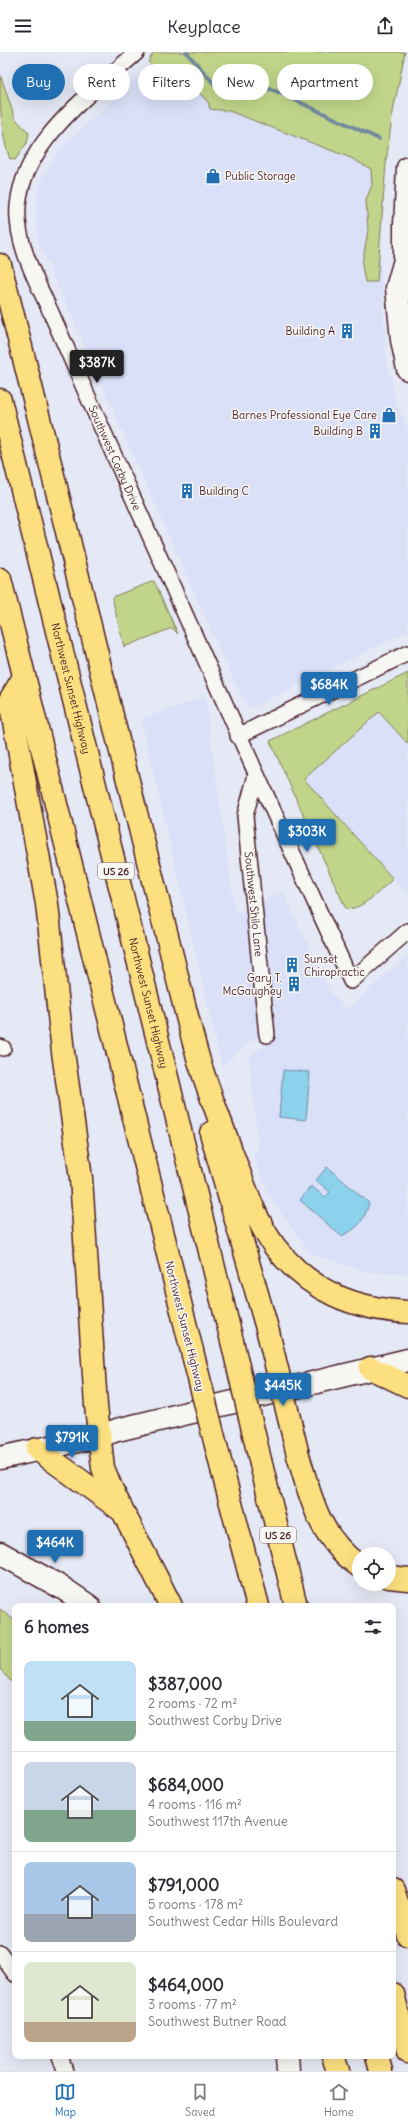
<!DOCTYPE html>
<meta charset="utf-8">
<style>
body{margin:0;font-family:Delius,sans-serif;background:#f7f7f7;color:#2b2b33;height:100vh;display:flex;flex-direction:column;font-size:15px;white-space:nowrap}
*{box-sizing:border-box;margin:0}
p{font-size:13px;color:#7c7c81}
.icon{flex:none;width:22px;height:22px;fill:none;stroke:currentColor;stroke-width:2;stroke-linecap:round;stroke-linejoin:round}
.map{position:relative;flex:1;overflow:hidden}
.panel{position:absolute;left:12px;top:1551px;width:384px;height:456px;display:flex;flex-direction:column;background:#fff;border-radius:8px;box-shadow:0 4px 16px #0002}
.panel>*{flex:none}
.guide{position:absolute;left:12px;top:12px;width:384px;height:36px;display:flex;gap:8px}
.buttons{position:absolute;left:352px;top:1495px;display:grid;gap:8px}
.buttons a{display:grid;place-items:center;width:44px;height:44px;border-radius:50%;background:#fff;box-shadow:0 4px 16px #0002;font-size:20px}
.price{position:absolute;translate:-50% -34px;padding:0 9px;border-radius:4px;background:#1f6fb2;color:#fff;font-size:13px;line-height:26px;filter:drop-shadow(0 1px 2px #0008)}
.price::after{content:'';position:absolute;left:50%;top:24px;width:12px;height:9px;margin-left:-6px;background:inherit;clip-path:polygon(0 0,100% 0,50% 100%)}
.price.on{background:#222;color:#fff}
ul{padding:0;list-style:none}
li{display:flex;align-items:center;gap:12px;height:100px;padding:0 12px}
li+li{border-top:1px solid #e1e1e2}
li span{display:grid;place-items:center;flex:none;width:112px;height:80px;border-radius:8px;color:#555}
li>.icon{margin-inline-start:auto}
span .icon{width:48px;height:48px;fill:#fffc;stroke-width:1}
li b{font-size:17px}
h2{display:flex;justify-content:space-between;align-items:center;height:48px;padding:0 12px;font-size:17px}
.tag{padding:0 14px;border-radius:18px;background:#fff;box-shadow:0 4px 16px #0002;font-size:14px;line-height:36px}
.tag.on{background:#1f6fb2;color:#fff}
header{display:flex;justify-content:space-between;align-items:center;height:52px;padding:0 12px;background:#fff;font-size:18px;font-weight:600}
.dock{display:flex;justify-content:space-around;align-items:center;height:56px;border-top:1px solid #e1e1e2;background:#fff;font-size:11px;color:#7c7c81}
.dock a{display:grid;justify-items:center;gap:2px}
.dock .on{color:#1f6fb2}
.map>svg:first-child{display:block}
</style>
<header><svg class="icon" aria-label="menu" viewBox="0 0 24 24"><path d="M4 6h16M4 12h16M4 18h16"/></svg>Keyplace<svg class="icon" aria-label="share" viewBox="0 0 24 24"><path d="M12 15V3M7 8l5-5 5 5M5 13v7h14v-7"/></svg></header>
<div class="map">
<svg width="408" height="2019" viewBox="0 0 408 2019">
<rect width="100%" height="100%" fill="#e5e9f5"/>
<filter id="ink" filterUnits="userSpaceOnUse"><feTurbulence type="fractalNoise" baseFrequency=".025" numOctaves="2"/><feDisplacementMap in="SourceGraphic" scale="8" xChannelSelector="R" yChannelSelector="G"/><feConvolveMatrix kernelMatrix="1 2 1 2 8 2 1 2 1" color-interpolation-filters="sRGB"/></filter>
<g filter="url(#ink)">
<g fill="#d9e0f7">
<polygon points="164,0 384,108 379,176 386,304 396,350 408,377 408,579 250,657 235,632 38,189 36,155 39,137 46,119 54,106 62,95"/>
<polygon points="205,645 235,861 283,839 329,938 346,958 408,903 408,1221 367,1220 310,1201 270,1145 253,1103 259,1101 249,1005 282,979 252,988 222,1014 141,667"/>
<polygon points="379,660 408,692 408,843 304,727"/>
</g>
<g fill="#c1d58a" stroke="#867a5a">
<polygon points="154,0 405,0 392,65 386,111 377,230 365,230 362,213 368,178 366,148 372,133 371,117 351,106 229,59 210,57 208,50 189,30 168,13 157,16 148,10"/>
<path d="M0,22l15,44 14,15 -2,10 -12,17 -5,-1c-10,-26 -10,-56 -10,-85z"/>
<polygon points="154,529 178,582 172,576 124,595 112,545"/>
<path d="M408,621v71l-29,-32 -75,67 89,100c-13,11 -29,30 -47,30l-76,-168z"/>
<polygon points="0,1557 15,1569 15,1634 0,1617"/>
</g>
<g fill="#8cd2ed" stroke="#728a9f">
<polygon points="256,20 273,39 264,38 254,43 243,37 245,28"/>
<polygon points="283,1018 310,1020 306,1068 279,1065"/>
<path d="M327,1115l42,36c-4,17 -12,27 -28,33l-41,-36 11,-14 14,11 5,-5 -14,-12z"/>
</g>
<g fill="none" stroke-linecap="round" stroke-linejoin="round">
<g stroke="#728a9f" stroke-width="4">
<polyline points="186,0 224,43 235,43 246,35"/>
<polyline points="269,36 379,87"/>
</g>
<g stroke="#4a1f2b" stroke-width="18">
<g id="street">
<path id="s1" d="M137,0c-44,40 -114,89 -119,154 -3,37 19,75 34,109 13,30 27,61 40,91 85,193 171,384 259,575l57,-50"/>
<polyline points="238,684 408,601"/>
<path id="s2" d="M256,723l-11,41 22,219"/>
<polyline points="0,995 3,996"/>
<polyline points="0,1901 15,1922"/>
<polyline points="60,2004 65,2019"/>
</g>
</g>
<g stroke="#4a1f2b" stroke-width="25">
<g id="secondary">
<polyline points="408,116 405,173 405,208 397,236 402,288 408,317"/>
<polyline points="0,1406 100,1384 117,1378 408,1308"/>
<polyline points="0,1501 64,1537 89,1554"/>
<polyline points="287,2004 288,2019"/>
</g>
</g>
<g stroke="#4a1f2b" stroke-width="25">
<g id="highway">
<path d="M0,213c57,219 108,440 164,659 12,46 22,92 35,137 10,32 23,64 34,95 12,31 22,64 42,91 35,44 78,62 133,65"/>
<path id="s3" d="M0,348l232,941"/>
<polyline points="0,527 192,1299"/>
<polyline points="24,625 10,648 47,852 63,1000 81,1126 96,1354 103,1416 112,1438 171,1554"/>
<polyline points="211,1081 268,1280"/>
<polyline points="370,1316 408,1334"/>
<polyline points="37,1397 121,1458"/>
<path d="M298,1403c13,44 21,82 61,111"/>
<polyline points="261,1412 296,1554"/>
<polyline points="223,1421 258,1554"/>
<polyline points="389,1525 408,1527"/>
<polyline points="393,1838 408,1883"/>
<polyline points="393,1942 408,2000"/>
<polyline points="333,2004 338,2019"/>
<polyline points="377,2004 381,2019"/>
</g>
</g>
<use href="#street" stroke="#f6f6f2" stroke-width="15"/>
<use href="#secondary" stroke="#f6f6f2" stroke-width="22"/>
<use href="#highway" stroke="#fce080" stroke-width="22"/>
<g stroke="#4a1f2b" stroke-width="25" stroke-linecap="butt">
<g id="highway-bridge">
<polyline points="268,1280 298,1403"/>
<polyline points="232,1289 261,1412"/>
<polyline points="192,1299 223,1421"/>
</g>
</g>
<use href="#highway-bridge" stroke="#fce080" stroke-width="22"/>
</g>
</g>
<defs>
<g id="shop-bare" transform="scale(1.2)"><path d="M-5-2.5h2.3a2.7 3.5 0 0 1 5.4 0H5L5.5 6h-11ZM-1.5-2.5h3a1.5 2.3 0 0 0-3 0Z" fill="#1f6fb2" stroke="#f6f6f2" stroke-width="2.5" paint-order="stroke"/></g>
<g id="building-bare" transform="scale(1.2)"><path d="M-4-6H4V6H1V3H-1V6H-4ZM-2.5-4.3h1.7v1.8h-1.7ZM.8-4.3h1.7v1.8H.8ZM-2.5-1h1.7V.8h-1.7ZM.8-1h1.7V.8H.8Z" fill="#1f6fb2" stroke="#f6f6f2" stroke-width="2.5" paint-order="stroke"/></g>
</defs>
<g fill-rule="evenodd">
<use href="#shop-bare" x="213" y="124"/>
<use href="#building-bare" x="347" y="279"/>
<use href="#shop-bare" x="389" y="363"/>
<use href="#building-bare" x="375" y="379"/>
<use href="#building-bare" x="187" y="439"/>
<use href="#building-bare" x="292" y="913"/>
<use href="#building-bare" x="294" y="932"/>
</g>
<g text-anchor="middle" stroke-width="3" stroke-linejoin="round" paint-order="stroke">
<g fill="#f6f6f2" stroke="#7e6067" stroke-width="1">
<rect x="98" y="811" width="36" height="16" rx="3"/>
<rect x="260" y="1475" width="36" height="16" rx="3"/>
</g>
<g font-size="10" font-weight="bold" fill="#4a1f2b">
<text x="116" y="823">US 26</text>
<text x="278" y="1487">US 26</text>
</g>
<g font-size="11" fill="#4a1f2b" stroke="#f6f6f2" text-anchor="end">
<text x="225" y="128" text-anchor="start">Public Storage</text>
<text x="335" y="283">Building A</text>
<text x="377" y="367">Barnes Professional Eye Care</text>
<text x="363" y="383">Building B</text>
<text x="199" y="443" text-anchor="start">Building C</text>
<text x="304" y="911" text-anchor="start">Sunset<tspan x="304" dy="13">Chiropractic</tspan></text>
<text x="282" y="930">Gary T.<tspan x="282" dy="13">McGaughey</tspan></text>
</g>
<g font-size="11" fill="#4a1f2b" stroke="#f6f6f2">
<text dy="4" stroke="none"><textPath href="#s1" startOffset="471">Southwest Corby Drive</textPath></text>
<text dy="4" stroke="none"><textPath href="#s3" startOffset="297">Northwest Sunset Highway</textPath></text>
<text dy="4" stroke="none"><textPath href="#s2" startOffset="131">Southwest Shilo Lane</textPath></text>
<text dy="4" stroke="none"><textPath href="#s3" startOffset="621">Northwest Sunset Highway</textPath></text>
<text transform="translate(185 1274) rotate(76)" y="4">Northwest Sunset Highway</text>
</g>
</g>
</svg>
<div class="buttons">
<a><svg class="icon" aria-label="locate" viewBox="0 0 24 24"><circle cx="12" cy="12" r="6"/><path d="M12 2v4M12 18v4M2 12h4M18 12h4"/></svg></a>
</div>
<b class="price on" style="left:97px;top:332px">$387K</b>
<b class="price" style="left:329px;top:654px">$684K</b>
<b class="price" style="left:307px;top:801px">$303K</b>
<b class="price" style="left:283px;top:1355px">$445K</b>
<b class="price" style="left:72px;top:1407px">$791K</b>
<b class="price" style="left:55px;top:1512px">$464K</b>
<div class="guide">
<a class="tag on">Buy</a>
<a class="tag">Rent</a>
<a class="tag">Filters</a>
<a class="tag">New</a>
<a class="tag">Apartment</a>
</div>
<section class="panel">
<h2>6 homes<svg class="icon" aria-label="filters" viewBox="0 0 24 24"><path d="M4 7h16M4 17h16"/><circle cx="9" cy="7" r="2"/><circle cx="15" cy="17" r="2"/></svg></h2>
<ul>
<li><span style="background:linear-gradient(#bfe0f5 75%,#7fa58c 0)"><svg class="icon" aria-label="home" viewBox="0 0 24 24"><path d="M3 11l9-7 9 7M6 9v11h12V9"/></svg></span><div><b>$387,000</b><p>2 rooms · 72 m²</p><p>Southwest Corby Drive</p></div></li>
<li><span style="background:linear-gradient(#c9d6e8 60%,#7fa58c 0)"><svg class="icon" aria-label="home" viewBox="0 0 24 24"><path d="M3 11l9-7 9 7M6 9v11h12V9"/></svg></span><div><b>$684,000</b><p>4 rooms · 116 m²</p><p>Southwest 117th Avenue</p></div></li>
<li><span style="background:linear-gradient(#a9c7e8 65%,#9aa5b1 0)"><svg class="icon" aria-label="home" viewBox="0 0 24 24"><path d="M3 11l9-7 9 7M6 9v11h12V9"/></svg></span><div><b>$791,000</b><p>5 rooms · 178 m²</p><p>Southwest Cedar Hills Boulevard</p></div></li>
<li><span style="background:linear-gradient(#dfe7d0 75%,#b9a48a 0)"><svg class="icon" aria-label="home" viewBox="0 0 24 24"><path d="M3 11l9-7 9 7M6 9v11h12V9"/></svg></span><div><b>$464,000</b><p>3 rooms · 77 m²</p><p>Southwest Butner Road</p></div></li>
</ul>
</section>
</div>
<nav class="dock">
<a class="on"><svg class="icon" aria-label="map" viewBox="0 0 24 24"><path d="M3 6l6-2 6 2 6-2v14l-6 2-6-2-6 2zM9 4v14M15 6v14"/></svg>Map</a>
<a><svg class="icon" aria-label="saved" viewBox="0 0 24 24"><path d="M7 4h10v16l-5-4-5 4z"/></svg>Saved</a>
<a><svg class="icon" aria-label="home" viewBox="0 0 24 24"><path d="M3 11l9-7 9 7M6 9v11h12V9"/></svg>Home</a>
</nav>
